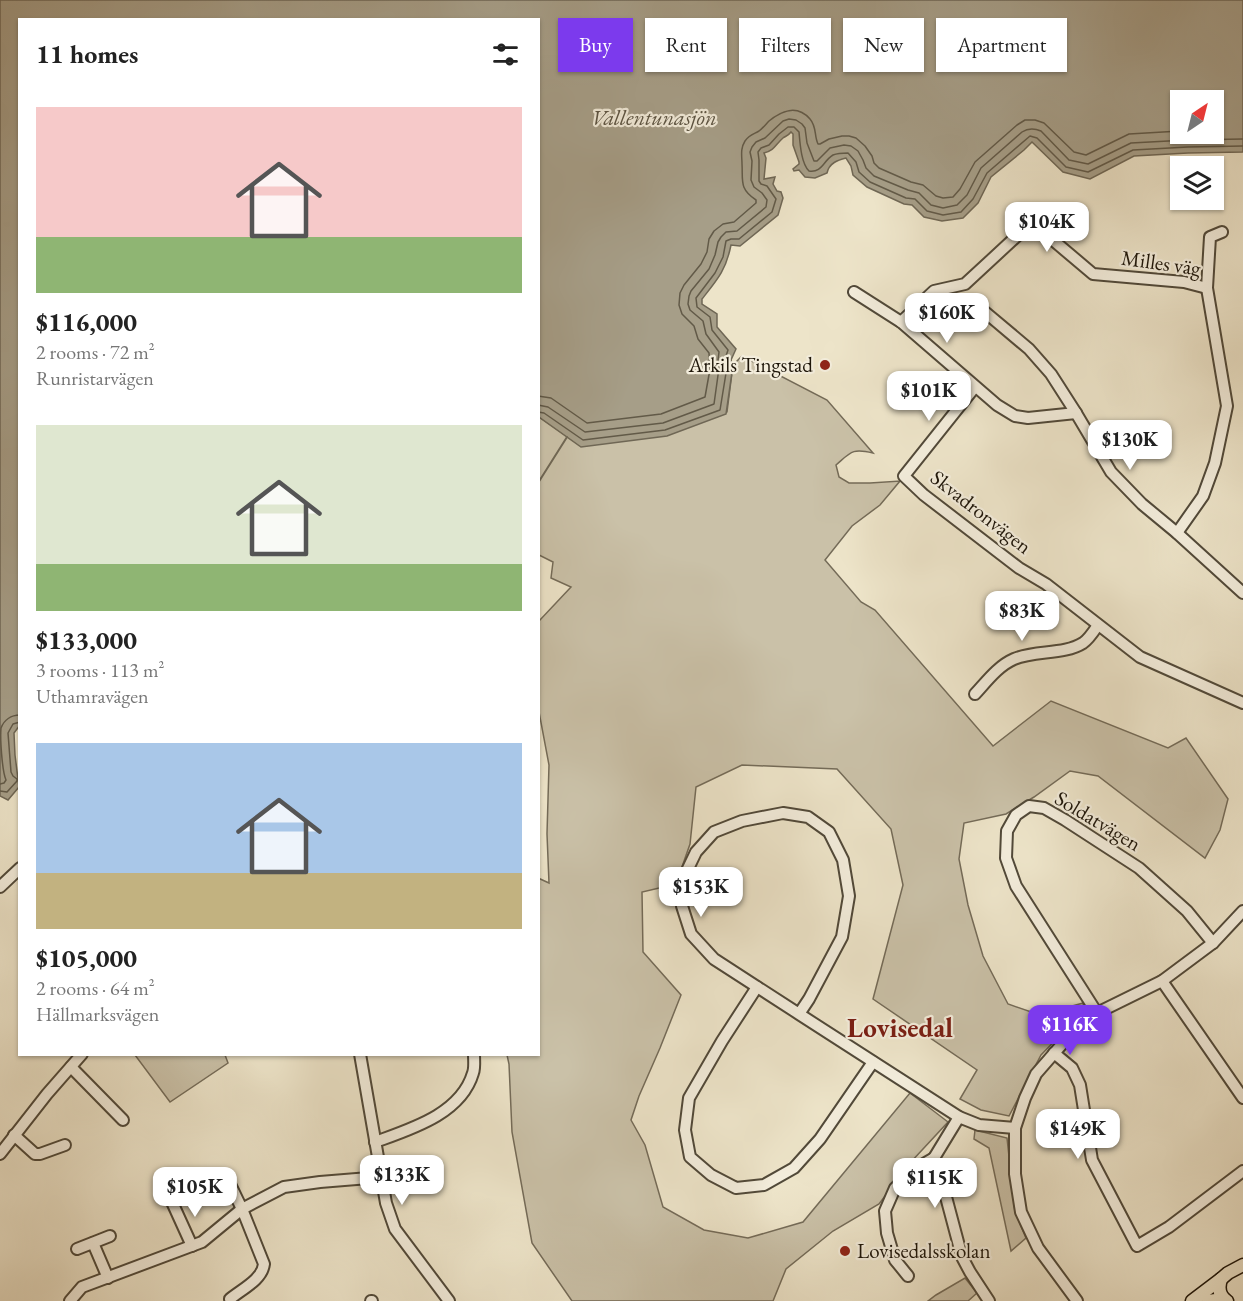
<!DOCTYPE html>
<meta charset="utf-8">
<style>
body{margin:0;font-family:"EB Garamond",serif;background:#f2f2f2;color:#222;height:100vh;display:flex;flex-direction:column;font-size:22px;white-space:nowrap}
*{box-sizing:border-box;margin:0}
p{font-size:20px;color:#767676}
.icon{flex:none;width:33px;height:33px;fill:none;stroke:currentColor;stroke-width:2;stroke-linecap:round;stroke-linejoin:round}
.map{position:relative;flex:1;overflow:hidden}
.sheet{position:absolute;left:18px;top:18px;width:522px;height:1038px;display:flex;flex-direction:column;background:#fff;border-radius:0px;box-shadow:0 2px 4px #0004}
.sheet>*{flex:none}
.banner{position:absolute;left:558px;top:18px;width:570px;height:54px;display:flex;gap:12px}
.needle{width:39px;rotate:35deg}
.buttons{position:absolute;left:1170px;top:90px;display:grid;gap:12px}
.buttons a{display:grid;place-items:center;width:54px;height:54px;border-radius:0px;background:#fff;box-shadow:0 2px 4px #0004;font-size:30px}
.price{position:absolute;translate:-50% -51px;padding:0 14px;border-radius:12px;background:#fff;color:#222;font-size:20px;line-height:39px;filter:drop-shadow(0 2px 3px #0008)}
.price::after{content:'';position:absolute;left:50%;top:36px;width:18px;height:14px;margin-left:-9px;background:inherit;clip-path:polygon(0 0,100% 0,50% 100%)}
.price.selected{background:#7c3aed;color:#fff}
ul{padding:0;list-style:none}
li{display:grid;align-content:center;gap:12px;height:318px;padding:0 18px}
li span{display:grid;place-items:center;height:186px;border-radius:0px;color:#555}
li>.icon{margin-inline-start:auto}
span .icon{width:108px;height:108px;fill:#fffc;stroke-width:1}
li b{font-size:26px}
h2{display:flex;justify-content:space-between;align-items:center;height:72px;padding:0 18px;font-size:26px}
.pill{padding:0 21px;border-radius:0px;background:#fff;box-shadow:0 2px 4px #0004;font-size:21px;line-height:54px}
.pill.selected{background:#7c3aed;color:#fff}
.map>svg:first-child{display:block}
</style>
<div class="map">
<svg width="1243" height="1301" viewBox="0 0 1243 1301">
<rect width="100%" height="100%" fill="#ede4c9"/>
<filter id="stains"><feTurbulence type="fractalNoise" baseFrequency=".00333" numOctaves="4"/><feColorMatrix values="0 0 0 0 .2 0 0 0 0 .09 0 0 0 0 .02 0 0 0 .5 -.17"/></filter>
<radialGradient id="worn" r=".72"><stop offset=".6" stop-color="#630" stop-opacity="0"/><stop offset="1" stop-color="#630" stop-opacity=".3"/></radialGradient>
<g fill="#cac1a8" stroke="#746b58" stroke-width="1.5">
<path d="M742,356l85,44 46,53c-21,-5 -22,-1 -37,12l3,12 10,6h21l30,-2 -20,24 -28,21 -27,34 36,42 14,8 118,136 58,-45 117,47 18,-10 42,61 -8,31 -15,28 -107,-82 -28,-5 -36,26 -28,17 -42,9 -5,36 9,46 15,51 25,48 32,11 43,-12 1,8 -43,44 -32,61 -28,-6 -21,-11 17,-29 -104,-71 30,-114 -12,-56 -54,-60 -95,-4 -46,22 -6,57 -14,40 -34,8 1,60 38,43 -21,53 -21,48 -8,24 14,25 18,62 41,23 44,8 55,-16 107,-129 38,29 -38,41 -31,41 -46,27 -47,38 -13,32h-201l-40,-58 -20,-111 -3,-68 -2,-9 31,-1v-176l11,5 -2,-49 2,-69 -10,-53v-91l32,-34 -20,-9 2,-16 -14,-7v-138l42,29 146,-34 6,-47z"/>
<polygon points="135,1055 225,1055 228,1063 170,1102"/>
<polygon points="975,1130 1007,1138 1015,1212 1026,1238 1011,1251 989,1148 974,1139"/>
<polygon points="965,1278 977,1293 968,1301 928,1301 936,1295"/>
</g>
<path fill="#a69e88" stroke="#6f6755" stroke-width="1.5" fill-rule="evenodd" d="M0,0h1243v152l-55,1 -54,3 -44,23 -27,-7 -31,-30 -8,8 -33,27 -13,26 -15,15 -21,3 -18,-4 -12,-12 -8,-1 -37,-17 -14,-12 -2,-9 -5,-8c-8,2 -17,5 -19,15l-12,5 -10,-1 -6,-7 -5,1 -1,-2 6,-5v-2l-6,-17v-11l-2,-2c-2,3 -5,4 -8,6 -8,7 -8,12 -19,15l2,5 -2,21 11,-2 -2,7 4,7 4,1 2,6 -5,17 -38,31 -9,-1c-5,25 -13,34 -29,54v5l15,10v13l19,22 -5,11 2,5 -7,49 -59,22 -86,11 -42,-30 -1,-397h-518v705l-6,8 1,22 4,32 -11,13 -8,-4zM1180,100h34v34h-34z"/>
<g fill="none" stroke-linecap="round" stroke-linejoin="round">
<g stroke="#625a48" stroke-width="1.5">
<path d="M538,396l13,2 36,25 74,-9 44,-17 5,-28 -1,-16 -11,-14 -4,-13 -12,-12 -3,-9 1,-12 4,-8 17,-21 6,-12 2,-13 5,-8 9,-7 11,-2 22,-19v-3c-17,-11 -13,-19 -14,-36 0,-8 -2,-15 3,-23 4,-6 9,-7 14,-10 4,-3 7,-7 10,-10 12,-10 28,-17 41,-2 7,8 4,17 8,25h2l9,-5 13,-3h7l7,2 9,8 7,10 2,7 5,5 32,14 12,3 13,11 7,2 10,-1 7,-8 15,-27 42,-37 8,-5h10l9,3 30,29 12,3 43,-21 51,-3"/>
<path d="M538,405l10,2 37,25 78,-9 51,-19 5,-36 -1,-8 1,-8 -13,-18 -3,-13 -13,-11 -2,-6 1,-8 2,-5 18,-22 6,-14 3,-13 3,-5 5,-5 11,-1 29,-24 1,-7 -5,-7 -8,-6 -3,-7 1,-19 -2,-9 2,-5 4,-5 9,-4 18,-17 6,-2 7,1 6,4 3,4 2,15 7,18h3l13,-13 14,-3 7,1 7,5 5,9 3,8 8,8 34,14 11,3 12,12 12,3 14,-3 10,-10 14,-27 41,-36c6,-4 12,-4 19,-1l28,29 19,4 43,-21 56,-3 56,-1"/>
<path d="M538,412l6,1 39,27 82,-10 55,-20 7,-43 -2,-8 3,-9 -16,-20 -2,-13 -13,-10 -1,-9 19,-25 8,-16 3,-16 5,-2h8l33,-27 4,-13 -9,-13 -6,-2 -2,-3v-21l-1,-8 3,-4 8,-3 10,-11 9,-7h6l5,5c1,11 2,31 10,39 13,2 14,-10 24,-16 5,-2 11,-2 15,-2l8,9 3,10 11,10 36,16 9,1 12,12 16,4 18,-3 12,-13 14,-26 43,-37 7,2 29,29 22,5 45,-22 55,-3 55,-1"/>
<path d="M0,784l4,-1 2,-3c-4,-9 -6,-42 -5,-52 3,-8 10,-13 19,-13"/>
<polyline points="0,791 7,792 17,781 17,779 13,776 11,772 8,733 13,724 20,722"/>
</g>
<polyline stroke="#6f6755" stroke-width="2" points="538,483 567,437"/>
<g stroke="#514939" stroke-width="14">
<g id="minor">
<polyline points="854,292 901,322 997,405 1015,416 1028,418 1076,413"/>
<polyline points="985,312 1029,349 1051,374 1076,413 1111,472 1142,504 1177,533 1243,593"/>
<polyline points="901,322 934,291 965,284 1018,235 1041,230 1093,274 1184,282 1207,288"/>
<polyline points="975,387 904,476 924,495 1019,568 1046,584 1140,657 1243,703"/>
<polyline points="1177,533 1203,496 1215,463 1227,406 1207,288 1210,237 1222,232"/>
<path d="M975,694c12,-13 23,-28 39,-35 21,-9 50,-4 69,-16 6,-4 11,-12 15,-18"/>
<polyline points="0,887 20,868"/>
<polyline points="1162,981 1243,1098"/>
<polyline points="757,987 722,1041 689,1098 685,1130 690,1157 711,1175 736,1188 764,1185 794,1168 820,1139 873,1062"/>
<polyline points="1097,1013 1016,886 1006,858 1007,831 1016,815 1029,806 1044,808 1065,820 1139,868 1187,911 1213,943"/>
<polyline points="799,1014 809,999 842,937 849,896 843,860 829,832 808,817 783,813 742,821 714,832 696,852 683,879 682,906 691,934 714,959 799,1014 959,1117 979,1125 1015,1128"/>
<polyline points="1054,1053 1072,1068 1080,1085 1092,1160 1137,1246 1169,1227 1243,1171"/>
<polyline points="360,1054 386,1203 395,1229 449,1301"/>
<polyline points="71,1067 123,1120"/>
<polyline points="959,1117 934,1158 937,1163 962,1257 970,1272 989,1301"/>
<polyline points="14,1135 35,1154 40,1154 65,1145"/>
<path d="M375,1142c36,-13 86,-28 98,-69 2,-5 1,-13 1,-19"/>
<polyline points="0,1154 47,1094 82,1054"/>
<path d="M226,1176l16,33 22,55c-2,16 -22,25 -34,35"/>
<polyline points="172,1202 192,1246"/>
<polyline points="93,1243 108,1278"/>
<polyline points="77,1249 110,1236"/>
<polyline points="908,1276 895,1260 887,1233 885,1211 895,1188 915,1169 934,1158"/>
<polyline points="70,1301 82,1287 202,1242 242,1209 284,1187 320,1182 381,1177"/>
<polyline points="371,1301 372,1301"/>
<polyline points="1077,1301 1038,1248 1021,1212 1015,1174 1015,1128 1025,1098 1036,1074 1077,1027 1097,1013 1162,981 1213,943 1243,911"/>
</g>
</g>
<g stroke="#1d1509" stroke-width="15">
<g id="major">
<path d="M1221,1279c-3,9 -2,17 6,22"/>
<polyline points="1192,1301 1221,1279 1228,1273 1243,1265"/>
<polyline points="1208,1301 1224,1299"/>
</g>
</g>
<use href="#minor" stroke="#f3eddc" stroke-width="10"/>
<use href="#major" stroke="#ede4c9" stroke-width="12"/>
</g>
<g fill="#8f2418" stroke="#f3eddc" stroke-width="2">
<circle cx="825" cy="365" r="6"/>
<circle cx="845" cy="1251" r="6"/>
</g>
<g text-anchor="middle" stroke-width="4.5" stroke-linejoin="round" paint-order="stroke">
<g font-size="21" fill="#1d1509" stroke="#f3eddc">
<text transform="translate(1161 263) rotate(8)" y="7">Milles väg</text>
<text transform="translate(981 512) rotate(38)" y="7">Skvadronvägen</text>
<text transform="translate(1098 821) rotate(31)" y="7">Soldatvägen</text>
</g>
<g font-size="21" fill="#1d1509" stroke="#f3eddc" text-anchor="end">
<text x="813" y="372">Arkils Tingstad</text>
<text x="857" y="1258" text-anchor="start">Lovisedalsskolan</text>
</g>
<g font-size="22" font-style="italic" fill="#5b5342" stroke="#f3eddc">
<text x="654" y="125">Vallentunasjön</text>
</g>
<g font-size="27" font-weight="bold" fill="#7a1f14" stroke="#f3eddc">
<text x="900" y="1037">Lovisedal</text>
</g>
</g>
<rect width="100%" height="100%" filter="url(#stains)"/>
<rect width="100%" height="100%" fill="url(#worn)"/>
</svg>
<div class="buttons">
<a><svg class="needle" viewBox="-14 -14 28 28"><path d="M0-13l5 13h-10z" fill="#e53935"/><path d="M0 13l5-13h-10z" fill="#767676"/></svg></a>
<a><svg class="icon" aria-label="layers" viewBox="0 0 24 24"><path d="M12 4l9 5-9 5-9-5zM3 14l9 5 9-5"/></svg></a>
</div>
<b class="price" style="left:1047px;top:253px">$104K</b>
<b class="price" style="left:947px;top:344px">$160K</b>
<b class="price" style="left:929px;top:422px">$101K</b>
<b class="price" style="left:1130px;top:471px">$130K</b>
<b class="price" style="left:1022px;top:642px">$83K</b>
<b class="price" style="left:701px;top:918px">$153K</b>
<b class="price selected" style="left:1070px;top:1056px">$116K</b>
<b class="price" style="left:1078px;top:1160px">$149K</b>
<b class="price" style="left:402px;top:1206px">$133K</b>
<b class="price" style="left:935px;top:1209px">$115K</b>
<b class="price" style="left:195px;top:1218px">$105K</b>
<div class="banner">
<a class="pill selected">Buy</a>
<a class="pill">Rent</a>
<a class="pill">Filters</a>
<a class="pill">New</a>
<a class="pill">Apartment</a>
</div>
<section class="sheet">
<h2>11 homes<svg class="icon" aria-label="filters" viewBox="0 0 24 24"><path d="M4 7h16M4 17h16"/><circle cx="9" cy="7" r="2"/><circle cx="15" cy="17" r="2"/></svg></h2>
<ul>
<li><span style="background:linear-gradient(#f6c9c9 70%,#8fb573 0)"><svg class="icon" aria-label="home" viewBox="0 0 24 24"><path d="M3 11l9-7 9 7M6 9v11h12V9"/></svg></span><div><b>$116,000</b><p>2 rooms · 72 m²</p><p>Runristarvägen</p></div></li>
<li><span style="background:linear-gradient(#dfe7d0 75%,#8fb573 0)"><svg class="icon" aria-label="home" viewBox="0 0 24 24"><path d="M3 11l9-7 9 7M6 9v11h12V9"/></svg></span><div><b>$133,000</b><p>3 rooms · 113 m²</p><p>Uthamravägen</p></div></li>
<li><span style="background:linear-gradient(#a9c7e8 70%,#c2b280 0)"><svg class="icon" aria-label="home" viewBox="0 0 24 24"><path d="M3 11l9-7 9 7M6 9v11h12V9"/></svg></span><div><b>$105,000</b><p>2 rooms · 64 m²</p><p>Hällmarksvägen</p></div></li>
</ul>
</section>
</div>
